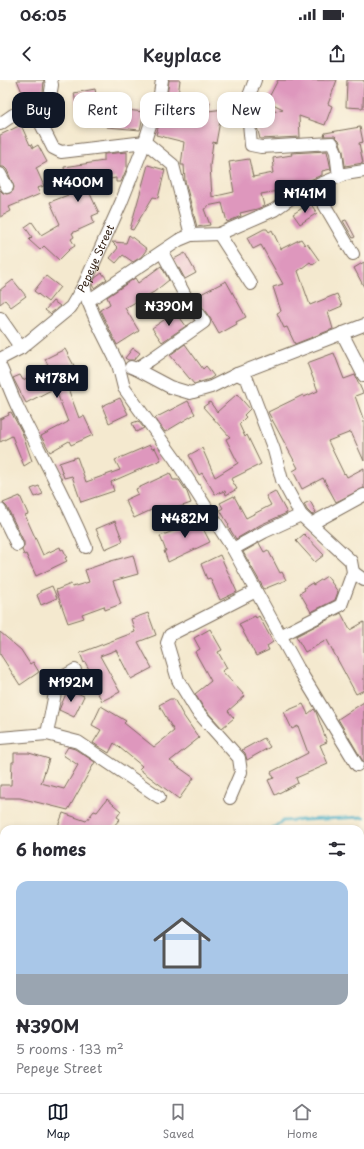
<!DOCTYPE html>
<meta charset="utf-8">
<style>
body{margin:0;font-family:"Playpen Sans",sans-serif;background:#f7f7f7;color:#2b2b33;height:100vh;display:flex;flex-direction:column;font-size:15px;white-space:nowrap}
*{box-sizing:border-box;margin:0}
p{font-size:13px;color:#7c7c81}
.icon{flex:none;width:22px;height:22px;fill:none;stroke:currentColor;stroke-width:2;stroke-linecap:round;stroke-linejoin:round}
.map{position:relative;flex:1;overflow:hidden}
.drawer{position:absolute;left:0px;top:745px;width:364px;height:268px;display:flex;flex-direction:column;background:#fff;border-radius:12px 12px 0 0;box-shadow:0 2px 6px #0003}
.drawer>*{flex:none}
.guide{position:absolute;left:12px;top:12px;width:340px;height:36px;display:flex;gap:8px}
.price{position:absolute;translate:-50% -34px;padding:0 9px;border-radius:4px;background:#111827;color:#fff;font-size:13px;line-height:26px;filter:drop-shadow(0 1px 2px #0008)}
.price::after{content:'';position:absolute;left:50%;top:24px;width:12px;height:9px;margin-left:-6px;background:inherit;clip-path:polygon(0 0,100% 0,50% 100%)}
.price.selected{background:#222;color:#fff}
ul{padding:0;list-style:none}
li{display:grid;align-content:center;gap:8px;height:212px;padding:0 16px}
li+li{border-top:1px solid #e1e1e2}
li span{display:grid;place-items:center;height:124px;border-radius:12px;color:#555}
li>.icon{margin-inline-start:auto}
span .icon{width:72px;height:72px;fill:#fffc;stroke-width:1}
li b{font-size:17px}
h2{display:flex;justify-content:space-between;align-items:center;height:48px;padding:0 16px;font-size:17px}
.chip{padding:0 14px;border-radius:12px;background:#fff;box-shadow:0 2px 6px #0003;font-size:14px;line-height:36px}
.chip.selected{background:#111827;color:#fff}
.status{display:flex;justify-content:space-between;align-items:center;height:28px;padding:0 20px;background:#fff;direction:ltr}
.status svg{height:11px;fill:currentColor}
header{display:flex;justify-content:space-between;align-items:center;height:52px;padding:0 16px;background:#fff;font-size:18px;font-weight:600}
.dock{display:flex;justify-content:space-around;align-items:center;height:56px;border-top:1px solid #e1e1e2;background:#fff;font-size:11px;color:#7c7c81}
.dock a{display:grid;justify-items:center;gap:2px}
.dock .selected{color:#111827}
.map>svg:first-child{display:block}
</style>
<div class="status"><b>06:05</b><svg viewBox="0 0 49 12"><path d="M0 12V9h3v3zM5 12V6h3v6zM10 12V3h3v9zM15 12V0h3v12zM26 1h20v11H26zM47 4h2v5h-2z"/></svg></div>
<header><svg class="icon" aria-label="back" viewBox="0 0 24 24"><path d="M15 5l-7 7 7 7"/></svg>Keyplace<svg class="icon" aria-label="share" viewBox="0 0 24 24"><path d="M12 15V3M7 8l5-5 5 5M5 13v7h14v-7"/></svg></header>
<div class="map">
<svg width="364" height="1013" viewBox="0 0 364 1013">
<rect width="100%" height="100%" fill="#fcf5e5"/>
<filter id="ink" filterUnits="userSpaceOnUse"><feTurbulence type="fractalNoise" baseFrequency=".025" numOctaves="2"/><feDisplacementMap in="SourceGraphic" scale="8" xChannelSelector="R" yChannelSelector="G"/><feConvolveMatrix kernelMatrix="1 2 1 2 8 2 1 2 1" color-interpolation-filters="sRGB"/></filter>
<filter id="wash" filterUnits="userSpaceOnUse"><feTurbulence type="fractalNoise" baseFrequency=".012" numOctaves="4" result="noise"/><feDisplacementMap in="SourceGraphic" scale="16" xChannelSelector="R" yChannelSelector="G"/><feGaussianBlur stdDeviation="0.9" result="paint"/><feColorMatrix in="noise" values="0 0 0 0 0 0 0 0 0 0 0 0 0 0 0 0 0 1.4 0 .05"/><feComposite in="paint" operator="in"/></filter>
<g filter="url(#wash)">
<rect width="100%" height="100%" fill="#f4e9cf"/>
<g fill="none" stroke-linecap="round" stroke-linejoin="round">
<g stroke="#4bb1c9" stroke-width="3">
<polyline points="272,749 283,741 364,737"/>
<polyline points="0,855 4,855"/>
</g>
</g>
<g id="blocks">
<g fill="#de97bd">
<polygon points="17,0 44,0 43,12 26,22"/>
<polygon points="169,0 180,0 178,16 210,22 208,31 240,27 241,39 220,41 216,63 213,62 210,86 212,117 234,112 229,82 249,79 253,97 273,93 272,87 274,87 273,78 292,75 291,73 327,71 331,89 322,91 322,95 295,106 289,107 289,109 261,114 264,126 257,129 240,133 241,136 227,142 222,123 207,126 207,128 204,129 210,145 197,147 185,101 184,85 181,85 184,62 156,55 167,16"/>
<polygon points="278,0 337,0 328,24 332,26 325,45 299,36 300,57 260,59 257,47 256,37 283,29 267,21"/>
<polygon points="347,0 364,0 363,28 346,27"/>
<polygon points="95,9 98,25 77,29 74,13"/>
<polygon points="109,28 144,32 140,50 107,47"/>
<polygon points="21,45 30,65 31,64 33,68 38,65 47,82 36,88 44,106 37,108 40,114 9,127 11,131 0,137 0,110 3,113 7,114 13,111 14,107 7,90 4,87 0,87 0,55"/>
<polygon points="360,47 363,62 359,63 363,83 345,86 343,71 339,60 335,56 324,56 325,53"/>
<polygon points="127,72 127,88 121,102 116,102 116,98 85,103 99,133 92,136 94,143 72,153 74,157 71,159 75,166 70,169 59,180 44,166 40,170 29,160 32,157 25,147 32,142 41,155 60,144 50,122 68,115 64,87 104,81 104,74"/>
<polygon points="148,85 165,90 158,118 153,117 133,150 130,149"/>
<polygon points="310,123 317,133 300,144 293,134"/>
<polygon points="346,140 355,157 353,158 343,141"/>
<polygon points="264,149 267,149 269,152 272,150 281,169 301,159 305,165 307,163 319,180 313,185 310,182 298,191 310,225 337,214 342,226 328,232 333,249 295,264 287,247 284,248 277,233 281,231 273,207 283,204 261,165 253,169 247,158"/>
<polygon points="129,155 147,169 141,177 133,182 123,175 116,183 110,178 118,168 112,162 126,163"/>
<polygon points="185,173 196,193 185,199 174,179"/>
<polygon points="364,182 364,207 354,188"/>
<polygon points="161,186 169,200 154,212 125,228 139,251 117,265 100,230 110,224 107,217 135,198 138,203"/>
<polygon points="102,193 107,199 94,208 92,205 95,198"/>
<polygon points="46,196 60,207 48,222 34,211"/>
<polygon points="13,200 26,216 11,227 5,220 0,224 0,210"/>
<polygon points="226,201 246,237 236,242 237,244 219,254 210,238 195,217"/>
<polygon points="53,221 60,226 50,234 45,230"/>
<polygon points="176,232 186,246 162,262 152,248"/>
<polygon points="185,264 203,289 206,286 214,296 210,299 194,304 170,275"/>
<polygon points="133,268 140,273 134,280 128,280 125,278"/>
<polygon points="65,269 78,293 76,294 77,297 66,303 79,338 84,336 93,355 71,365 69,361 50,372 41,356 68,342 55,308 26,323 13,298 20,295 23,300 49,287 45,279"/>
<polygon points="334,273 344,299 355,295 363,313 355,316 364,341 364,381 351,352 328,361 344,394 345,393 347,397 364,388 364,408 336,422 323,398 302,409 293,391 298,388 268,332 303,315 304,317 318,311 307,283"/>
<polygon points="237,314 250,329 244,335 246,337 239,344 245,357 247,355 261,384 231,399 237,409 226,415 225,411 215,414 202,393 199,395 189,375 202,368 215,397 238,383 226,359 230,357 203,327 210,322 217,332"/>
<polygon points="120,318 128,334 109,343 102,326"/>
<polygon points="188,321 195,334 165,352 155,338"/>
<polygon points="11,332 22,352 32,381 24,386 12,356 0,362 0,339 9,335 8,333"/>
<polygon points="138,341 144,348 136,352 132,343"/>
<polygon points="150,365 152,369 155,368 161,380 111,402 114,411 81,422 72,396 64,398 59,383 77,377 86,402 120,390 115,380"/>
<polygon points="170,393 173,400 179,400 187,412 191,423 162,433 160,426 134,438 125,420 138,414 136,409"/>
<polygon points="39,406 43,414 35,417 31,409"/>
<polygon points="275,411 287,433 260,445 236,459 228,446 229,445 220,430 223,428 220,423 234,416 246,438 271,425 266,416"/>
<polygon points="20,416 28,434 25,435 43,475 60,467 61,470 63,469 67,477 65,478 67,481 36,496 26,474 24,475 22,470 24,466 24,462 7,427 3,423"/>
<polygon points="310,421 316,432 312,435 307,430 304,424"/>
<polygon points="196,435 210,462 168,482 164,471 166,471 160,456 181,448 179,444"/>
<polygon points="115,441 123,461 105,469 96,449"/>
<polygon points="304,454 324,475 315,482 296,461"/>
<polygon points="259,463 264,472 268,470 280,493 282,492 286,500 264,509 243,472"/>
<polygon points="133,475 138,494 113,501 121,524 105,530 104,526 82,534 84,538 68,543 56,510 71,504 72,507 89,502 85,490 111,481"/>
<polygon points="220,475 237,512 220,520 210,498 207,499 201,484"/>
<polygon points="327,496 338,512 335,520 311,532 300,513 305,510 304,508 312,503 313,505"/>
<polygon points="52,506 57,518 41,525 37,515 40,513 40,511"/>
<polygon points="148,533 156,555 138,562 152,588 131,599 116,570 100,576 120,612 102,621 94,606 97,604 85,582 84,583 80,573 135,552 131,539"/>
<polygon points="341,533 350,550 364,542 364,610 356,614 327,560 305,572 296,556"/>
<polygon points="255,536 256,538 259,536 273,562 267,566 269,570 256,576 239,544"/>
<polygon points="210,549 222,570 218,572 227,588 222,591 245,616 228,631 234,638 222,648 203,627 195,614 211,601 195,572 200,569 194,558"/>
<polygon points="0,552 21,570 30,584 33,582 39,592 20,605 0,574"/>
<polygon points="68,609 84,616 74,637 59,630"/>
<polygon points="170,619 174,619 183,635 199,658 170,681 194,698 179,719 139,689 142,686 114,663 109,673 93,663 101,650 92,645 101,626 126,641 124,643 154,667 174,651 159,625"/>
<polygon points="364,622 364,683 338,639"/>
<polygon points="303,624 308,634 314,629 316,632 327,662 320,665 328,684 296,698 298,703 275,715 268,700 274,698 271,692 308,673 298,646 292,649 284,632"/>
<polygon points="264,658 270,667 247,680 245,673 242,670"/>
<polygon points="68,667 75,669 95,682 68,730 20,718 0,718 0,705 11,705 12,682 14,682 14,673 29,673 49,679 41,703 64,709 78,685 63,675"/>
<polygon points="107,719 121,731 117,737 120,739 111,749 57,749 63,733 86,741 94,731 97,732"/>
</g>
</g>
</g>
<g filter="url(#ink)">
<use href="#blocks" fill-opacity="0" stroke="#7c6d5c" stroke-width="1"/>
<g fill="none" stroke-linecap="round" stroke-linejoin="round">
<g stroke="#7c6d5c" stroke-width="14">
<g id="minor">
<polyline points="255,0 247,21 251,65 261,67 332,63 336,72 339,97"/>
<polyline points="33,28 53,68 61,72 145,62 173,85 191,155"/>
<polyline points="0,44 13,35 33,28 50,17 52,5 51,0"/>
<polyline points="0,94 7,107"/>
<polyline points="314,107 353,174"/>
<polyline points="219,154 251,204"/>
<polyline points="84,205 88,221 95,238 118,284 124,308 175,379 233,469 298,588 357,685"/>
<polyline points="88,221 179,160 191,155 219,154 274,130 298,113 345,94 364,91"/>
<polyline points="0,238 21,268"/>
<polyline points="342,253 364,296"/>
<path id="s1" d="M0,279l21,-11 50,-41 13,-22 37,-82 21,-53 18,-56 2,-14"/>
<path d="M0,286c6,13 11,27 17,40 23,47 49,92 69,141"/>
<polyline points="131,287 136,289 150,280 204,242 187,219 162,172"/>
<polyline points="136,289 170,307 190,313 211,307 237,294 364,245"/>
<polyline points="237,294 247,299 274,370 282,400 301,435 351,481 353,492 341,525 280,556"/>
<polyline points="0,430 17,465"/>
<polyline points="311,444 364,415"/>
<polyline points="233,469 264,452 301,435"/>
<polyline points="353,492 364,500"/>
<polyline points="47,654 57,603 61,598 75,590"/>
<polyline points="0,658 47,654 78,662 159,717"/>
<polyline points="230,718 241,692 239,678 197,631 178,600 167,563 170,555 256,511"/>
<polyline points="360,877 364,885"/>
<polyline points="360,924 364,928"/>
<polyline points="0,925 4,923"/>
<polyline points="360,947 364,945"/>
<polyline points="101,1009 103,1013"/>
<polyline points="345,1013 345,1009"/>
</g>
</g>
<use href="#minor" stroke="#fff" stroke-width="12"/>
</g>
</g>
<g text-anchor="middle" stroke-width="3" stroke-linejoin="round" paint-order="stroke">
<g font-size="11" fill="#3b2a1e" stroke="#fcf5e5">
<text dy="4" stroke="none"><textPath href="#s1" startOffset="143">Pepeye Street</textPath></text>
</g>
</g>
</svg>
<b class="price" style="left:78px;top:123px">₦400M</b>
<b class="price" style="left:305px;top:134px">₦141M</b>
<b class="price selected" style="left:169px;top:247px">₦390M</b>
<b class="price" style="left:57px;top:319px">₦178M</b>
<b class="price" style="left:185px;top:459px">₦482M</b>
<b class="price" style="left:71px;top:623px">₦192M</b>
<div class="guide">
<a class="chip selected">Buy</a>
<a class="chip">Rent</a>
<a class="chip">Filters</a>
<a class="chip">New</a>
</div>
<section class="drawer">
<h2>6 homes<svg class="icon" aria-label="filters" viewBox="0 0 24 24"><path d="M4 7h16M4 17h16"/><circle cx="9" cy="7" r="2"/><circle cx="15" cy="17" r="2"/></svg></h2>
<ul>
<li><span style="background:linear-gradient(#a9c7e8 75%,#9aa5b1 0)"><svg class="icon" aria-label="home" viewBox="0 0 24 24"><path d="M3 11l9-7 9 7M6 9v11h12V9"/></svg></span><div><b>₦390M</b><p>5 rooms · 133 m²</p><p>Pepeye Street</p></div></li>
</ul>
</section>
</div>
<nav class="dock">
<a class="selected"><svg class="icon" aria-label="map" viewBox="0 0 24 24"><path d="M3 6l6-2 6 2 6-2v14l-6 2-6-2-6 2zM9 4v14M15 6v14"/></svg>Map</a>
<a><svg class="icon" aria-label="saved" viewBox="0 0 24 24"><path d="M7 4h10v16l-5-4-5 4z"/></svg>Saved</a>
<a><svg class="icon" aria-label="home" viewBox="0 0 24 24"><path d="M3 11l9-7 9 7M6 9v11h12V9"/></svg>Home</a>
</nav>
